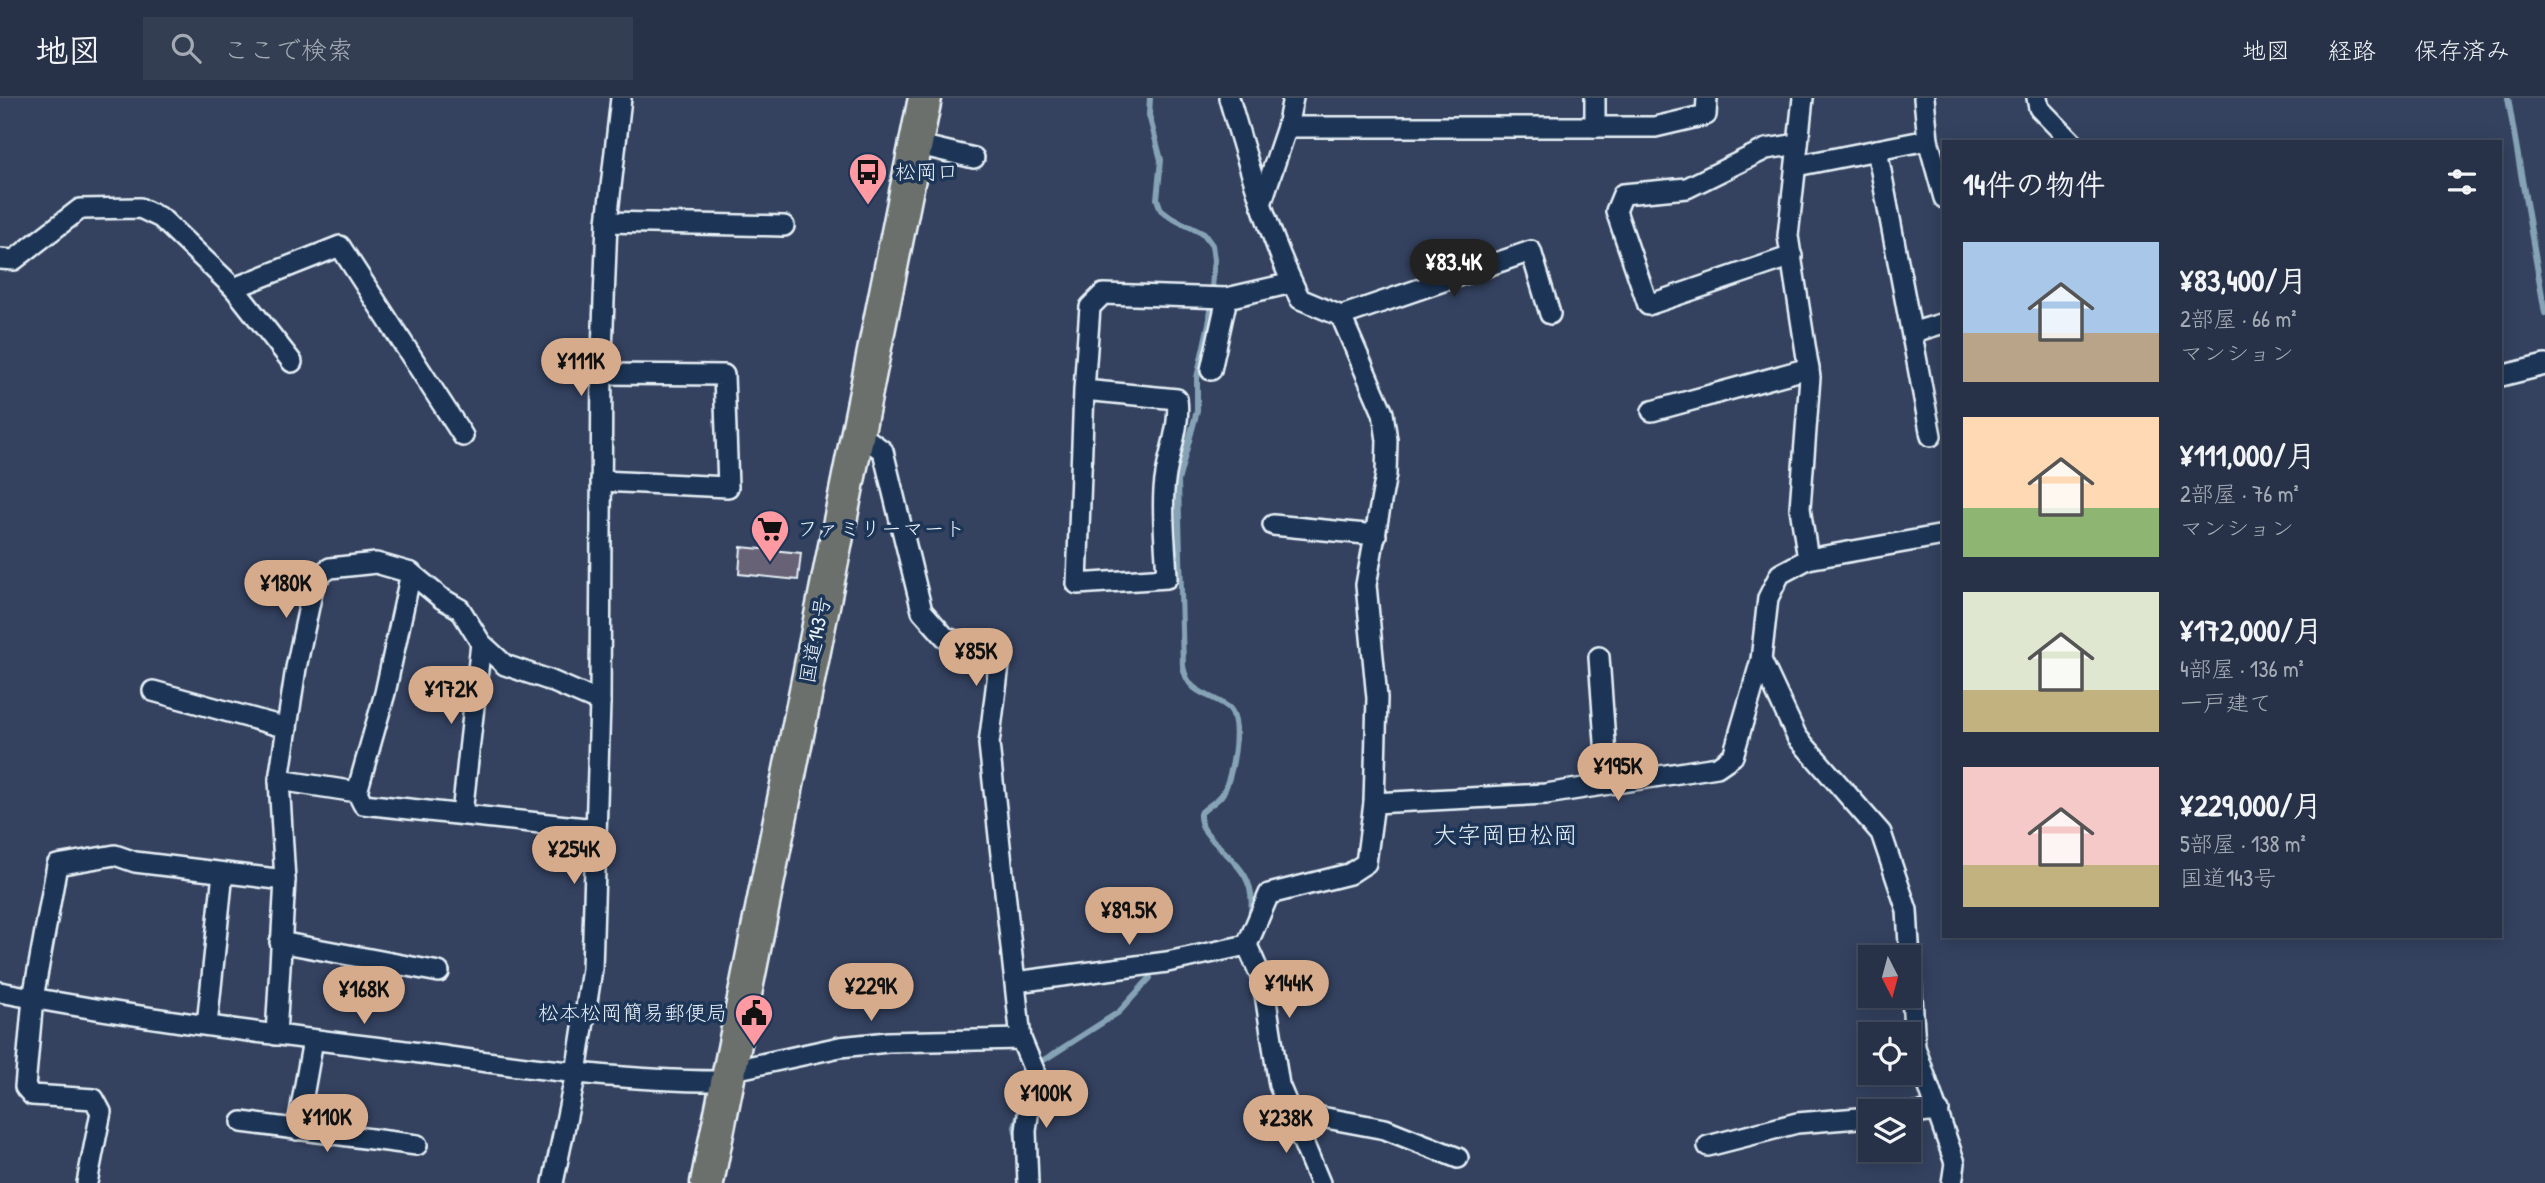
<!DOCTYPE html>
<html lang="ja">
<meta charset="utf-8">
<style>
body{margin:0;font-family:"Patrick Hand","Klee One",sans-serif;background:#333e52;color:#f1f3f6;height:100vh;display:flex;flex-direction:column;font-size:26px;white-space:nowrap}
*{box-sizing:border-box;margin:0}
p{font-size:23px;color:#a4aab4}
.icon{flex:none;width:38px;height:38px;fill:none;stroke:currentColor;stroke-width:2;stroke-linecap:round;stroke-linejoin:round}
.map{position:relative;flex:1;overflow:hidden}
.sheet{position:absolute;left:1942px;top:42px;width:560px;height:798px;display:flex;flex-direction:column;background:#273248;border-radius:0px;box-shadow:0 4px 18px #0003,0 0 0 2px #434d60}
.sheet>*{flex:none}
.needle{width:46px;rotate:174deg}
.fabs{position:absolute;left:1858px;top:847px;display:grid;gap:14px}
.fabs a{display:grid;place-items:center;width:63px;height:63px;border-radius:0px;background:#273248;box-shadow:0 4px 18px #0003,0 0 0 2px #434d60;font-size:35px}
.price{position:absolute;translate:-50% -60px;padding:0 16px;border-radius:24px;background:#d6ab8b;color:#111;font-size:23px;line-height:46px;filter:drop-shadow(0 2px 4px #0008)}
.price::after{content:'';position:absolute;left:50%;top:42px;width:21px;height:16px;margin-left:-10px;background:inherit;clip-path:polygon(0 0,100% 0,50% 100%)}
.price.on{background:#222;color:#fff}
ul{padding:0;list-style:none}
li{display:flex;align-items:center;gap:21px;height:175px;padding:0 21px}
li span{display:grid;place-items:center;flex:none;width:196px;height:140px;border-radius:0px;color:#555}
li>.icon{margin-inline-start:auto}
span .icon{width:84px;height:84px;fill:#fffc;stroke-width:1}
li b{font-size:30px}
h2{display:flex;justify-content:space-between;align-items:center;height:84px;padding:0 21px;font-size:30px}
header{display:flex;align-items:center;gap:42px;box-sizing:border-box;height:98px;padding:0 35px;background:#273248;border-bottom:2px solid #434d60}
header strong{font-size:33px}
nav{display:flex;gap:38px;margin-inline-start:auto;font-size:24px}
.search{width:490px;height:63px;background:#333e52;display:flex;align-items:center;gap:18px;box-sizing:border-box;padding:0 24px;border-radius:0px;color:#a4aab4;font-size:26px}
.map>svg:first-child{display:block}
</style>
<header>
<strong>地図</strong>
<div class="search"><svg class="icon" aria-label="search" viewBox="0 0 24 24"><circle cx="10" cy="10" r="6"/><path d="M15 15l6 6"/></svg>ここで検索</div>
<nav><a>地図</a><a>経路</a><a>保存済み</a></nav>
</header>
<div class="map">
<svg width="2545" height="1085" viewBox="0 0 2545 1085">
<rect width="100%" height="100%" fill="#344260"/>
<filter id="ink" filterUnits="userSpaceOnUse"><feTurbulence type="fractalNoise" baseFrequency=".0143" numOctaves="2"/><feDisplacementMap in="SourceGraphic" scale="14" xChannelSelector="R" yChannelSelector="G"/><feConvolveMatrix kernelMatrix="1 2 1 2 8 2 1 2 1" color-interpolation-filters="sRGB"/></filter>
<g filter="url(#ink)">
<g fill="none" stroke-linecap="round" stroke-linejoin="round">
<g stroke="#86a3b6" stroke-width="6">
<path d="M1150,0l-1,17 12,45 -4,39 4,11 9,7 34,17 8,11 2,15 -4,59 -13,59v33l-19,70 5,185c5,29 25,26 45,41 16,12 4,75 -7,89 -6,7 -15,11 -21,18 -2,33 63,46 50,102"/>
<polyline points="2508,0 2545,215"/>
<polyline points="1036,967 1119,914 1150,880"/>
<polyline points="1018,1045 1015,1029 1019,1015"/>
</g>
</g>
<polygon fill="#686276" stroke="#e8f1f8" stroke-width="2" points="741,449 801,455 798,482 739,476"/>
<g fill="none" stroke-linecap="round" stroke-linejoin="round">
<g stroke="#e8f1f8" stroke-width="24">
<g id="minor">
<path d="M1229,0c20,68 39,137 71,201l41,17 42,97 4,27 -1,34 -20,111 11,113 -3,105 -8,60 -17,11 -80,20 -22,51 16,36 16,104 41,98"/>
<polyline points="1803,0 1788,138 1810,279 1800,410 1808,461"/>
<polyline points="1924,0 1928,42"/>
<polyline points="2037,0 2039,10 2072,44"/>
<polyline points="1287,29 1293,0"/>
<polyline points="1595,29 1595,0"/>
<polyline points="915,46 974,60"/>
<polyline points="1877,52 1928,42 1944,100"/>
<polyline points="1796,68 1877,52 1931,338"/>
<polyline points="1261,106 1287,29 1655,29 1706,17 1707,0"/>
<polyline points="607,124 784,128"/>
<polyline points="1792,158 1648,207 1616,113 1623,96 1687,90 1766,51 1798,46"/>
<polyline points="0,161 14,162 80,111 140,110 161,120 234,190 292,264"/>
<polyline points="234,190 340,148 463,338"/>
<polyline points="1341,218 1531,153 1550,216"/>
<polyline points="1914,234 1944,225"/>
<polyline points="1211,272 1227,200"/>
<polyline points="2501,278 2545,267"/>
<path d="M1084,292l93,9c4,32 -11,58 -13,91 -2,29 2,59 3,88l-90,6 7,-194 6,-83 13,-13 124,4 65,-15"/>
<polyline points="1652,313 1809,270"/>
<polyline points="857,334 883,353 922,513 945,539 1000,559 989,646 1021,941 1034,972 1026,1033 1028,1085"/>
<polyline points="601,383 728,389 724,277 602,276"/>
<polyline points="1273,427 1376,437"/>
<polyline points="1599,559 1608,686"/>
<polyline points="1761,562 1797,639 1881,735 1907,812 1915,949 1955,1065 1952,1085"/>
<polyline points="153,593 287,630"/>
<polyline points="279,682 357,694 363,706 595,731"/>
<polyline points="357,694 385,595 411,475"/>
<polyline points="1374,705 1546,696 1717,669 1733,658 1761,562 1768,500 1780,476 1808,461 1944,437"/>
<polyline points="462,716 481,545"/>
<polyline points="280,844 439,874"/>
<polyline points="1016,884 1167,864 1247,847"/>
<path d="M0,894c134,26 270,42 405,59 107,14 214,31 322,30"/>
<polyline points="207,927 223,775"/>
<polyline points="276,937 285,782 279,682 296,570 315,480 330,470 376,465 411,475 441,500 460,511 481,545 505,567 549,582 600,604"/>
<polyline points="729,973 840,949 888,944 1021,941"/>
<polyline points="1289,1013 1385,1031 1458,1060"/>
<polyline points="1909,1016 1939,1013"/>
<polyline points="242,1024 417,1047"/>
<polyline points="297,1032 313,942"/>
<polyline points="1708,1048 1797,1025 1871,1019"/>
<polyline points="87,1085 101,1014 94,1001 32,997 25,989 33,900 57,767 115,757 135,764 285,782"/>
<polyline points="553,1085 576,975 592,871 600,604 602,254 607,124 621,0"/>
</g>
</g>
<g stroke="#e8f1f8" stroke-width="37">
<polyline id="trunk" points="707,1085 925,0"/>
</g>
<use href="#minor" stroke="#1d3557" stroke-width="19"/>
<use href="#trunk" stroke="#6c706d" stroke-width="32"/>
</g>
</g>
<defs>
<g id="bus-pin" transform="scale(2.0125)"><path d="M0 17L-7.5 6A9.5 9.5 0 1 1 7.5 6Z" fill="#ff9aa2" stroke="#1d3557"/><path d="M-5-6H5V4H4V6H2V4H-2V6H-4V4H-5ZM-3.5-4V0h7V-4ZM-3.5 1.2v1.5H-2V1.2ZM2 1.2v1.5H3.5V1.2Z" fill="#111"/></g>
<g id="supermarket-pin" transform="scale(2.0125)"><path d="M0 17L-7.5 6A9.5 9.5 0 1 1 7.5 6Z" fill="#ff9aa2" stroke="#1d3557"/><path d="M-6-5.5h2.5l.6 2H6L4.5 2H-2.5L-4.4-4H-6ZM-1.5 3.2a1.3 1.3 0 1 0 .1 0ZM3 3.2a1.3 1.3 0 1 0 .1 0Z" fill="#111"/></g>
<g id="civic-pin" transform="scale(2.0125)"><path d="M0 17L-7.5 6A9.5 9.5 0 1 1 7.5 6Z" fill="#ff9aa2" stroke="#1d3557"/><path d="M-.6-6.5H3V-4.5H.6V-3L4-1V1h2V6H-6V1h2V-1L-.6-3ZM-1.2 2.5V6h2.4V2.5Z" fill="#111"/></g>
</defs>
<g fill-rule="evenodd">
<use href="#bus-pin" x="868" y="74"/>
<use href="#supermarket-pin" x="770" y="431"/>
<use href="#civic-pin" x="754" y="915"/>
</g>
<g text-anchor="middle" stroke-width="7" stroke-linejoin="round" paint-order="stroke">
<g font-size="21" fill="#e8f1f8" stroke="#1d3557" text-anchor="start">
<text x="895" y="81">松岡口</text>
<text x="797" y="438">ファミリーマート</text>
<text x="727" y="922" text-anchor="end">松本松岡簡易郵便局</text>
</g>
<g font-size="21" fill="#e8f1f8" stroke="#1d3557">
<text transform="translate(815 542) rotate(-79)" y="7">国道143号</text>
</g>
<g font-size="24" fill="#e8f1f8" stroke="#1d3557">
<text x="1505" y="745">大字岡田松岡</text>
</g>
</g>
</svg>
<div class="fabs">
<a><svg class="needle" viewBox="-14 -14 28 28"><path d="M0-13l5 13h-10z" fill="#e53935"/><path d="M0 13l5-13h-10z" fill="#a4aab4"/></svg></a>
<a><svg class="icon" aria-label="locate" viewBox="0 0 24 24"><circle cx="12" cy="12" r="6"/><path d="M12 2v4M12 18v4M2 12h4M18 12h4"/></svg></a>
<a><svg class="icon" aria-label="layers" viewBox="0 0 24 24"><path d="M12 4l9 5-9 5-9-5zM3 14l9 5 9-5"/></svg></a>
</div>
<b class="price on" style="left:1454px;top:201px">¥83.4K</b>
<b class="price" style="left:581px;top:300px">¥111K</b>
<b class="price" style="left:286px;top:522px">¥180K</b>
<b class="price" style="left:976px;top:590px">¥85K</b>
<b class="price" style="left:451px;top:628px">¥172K</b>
<b class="price" style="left:1618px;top:705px">¥195K</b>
<b class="price" style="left:574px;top:788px">¥254K</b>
<b class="price" style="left:1129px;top:849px">¥89.5K</b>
<b class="price" style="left:1289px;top:922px">¥144K</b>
<b class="price" style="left:871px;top:925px">¥229K</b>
<b class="price" style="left:364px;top:928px">¥168K</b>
<b class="price" style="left:1046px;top:1032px">¥100K</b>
<b class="price" style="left:327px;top:1056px">¥110K</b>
<b class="price" style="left:1286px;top:1057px">¥238K</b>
<section class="sheet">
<h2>14件の物件<svg class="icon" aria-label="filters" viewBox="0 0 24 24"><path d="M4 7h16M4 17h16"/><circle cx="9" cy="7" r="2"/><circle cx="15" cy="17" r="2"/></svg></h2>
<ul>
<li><span style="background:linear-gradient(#a9c7e8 65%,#b9a48a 0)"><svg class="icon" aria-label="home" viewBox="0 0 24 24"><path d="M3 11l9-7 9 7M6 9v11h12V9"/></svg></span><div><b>¥83,400/月</b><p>2部屋 · 66 m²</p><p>マンション</p></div></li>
<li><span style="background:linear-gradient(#ffd9b3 65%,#8fb573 0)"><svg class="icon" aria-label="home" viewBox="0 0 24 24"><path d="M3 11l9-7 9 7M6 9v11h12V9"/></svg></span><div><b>¥111,000/月</b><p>2部屋 · 76 m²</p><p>マンション</p></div></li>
<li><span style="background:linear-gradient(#dfe7d0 70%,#c2b280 0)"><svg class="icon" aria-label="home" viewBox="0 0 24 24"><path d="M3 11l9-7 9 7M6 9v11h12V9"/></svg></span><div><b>¥172,000/月</b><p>4部屋 · 136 m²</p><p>一戸建て</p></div></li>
<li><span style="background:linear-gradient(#f6c9c9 70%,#c2b280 0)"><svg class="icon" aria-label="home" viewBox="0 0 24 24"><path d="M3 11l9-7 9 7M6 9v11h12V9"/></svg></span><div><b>¥229,000/月</b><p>5部屋 · 138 m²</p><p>国道143号</p></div></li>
</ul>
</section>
</div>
